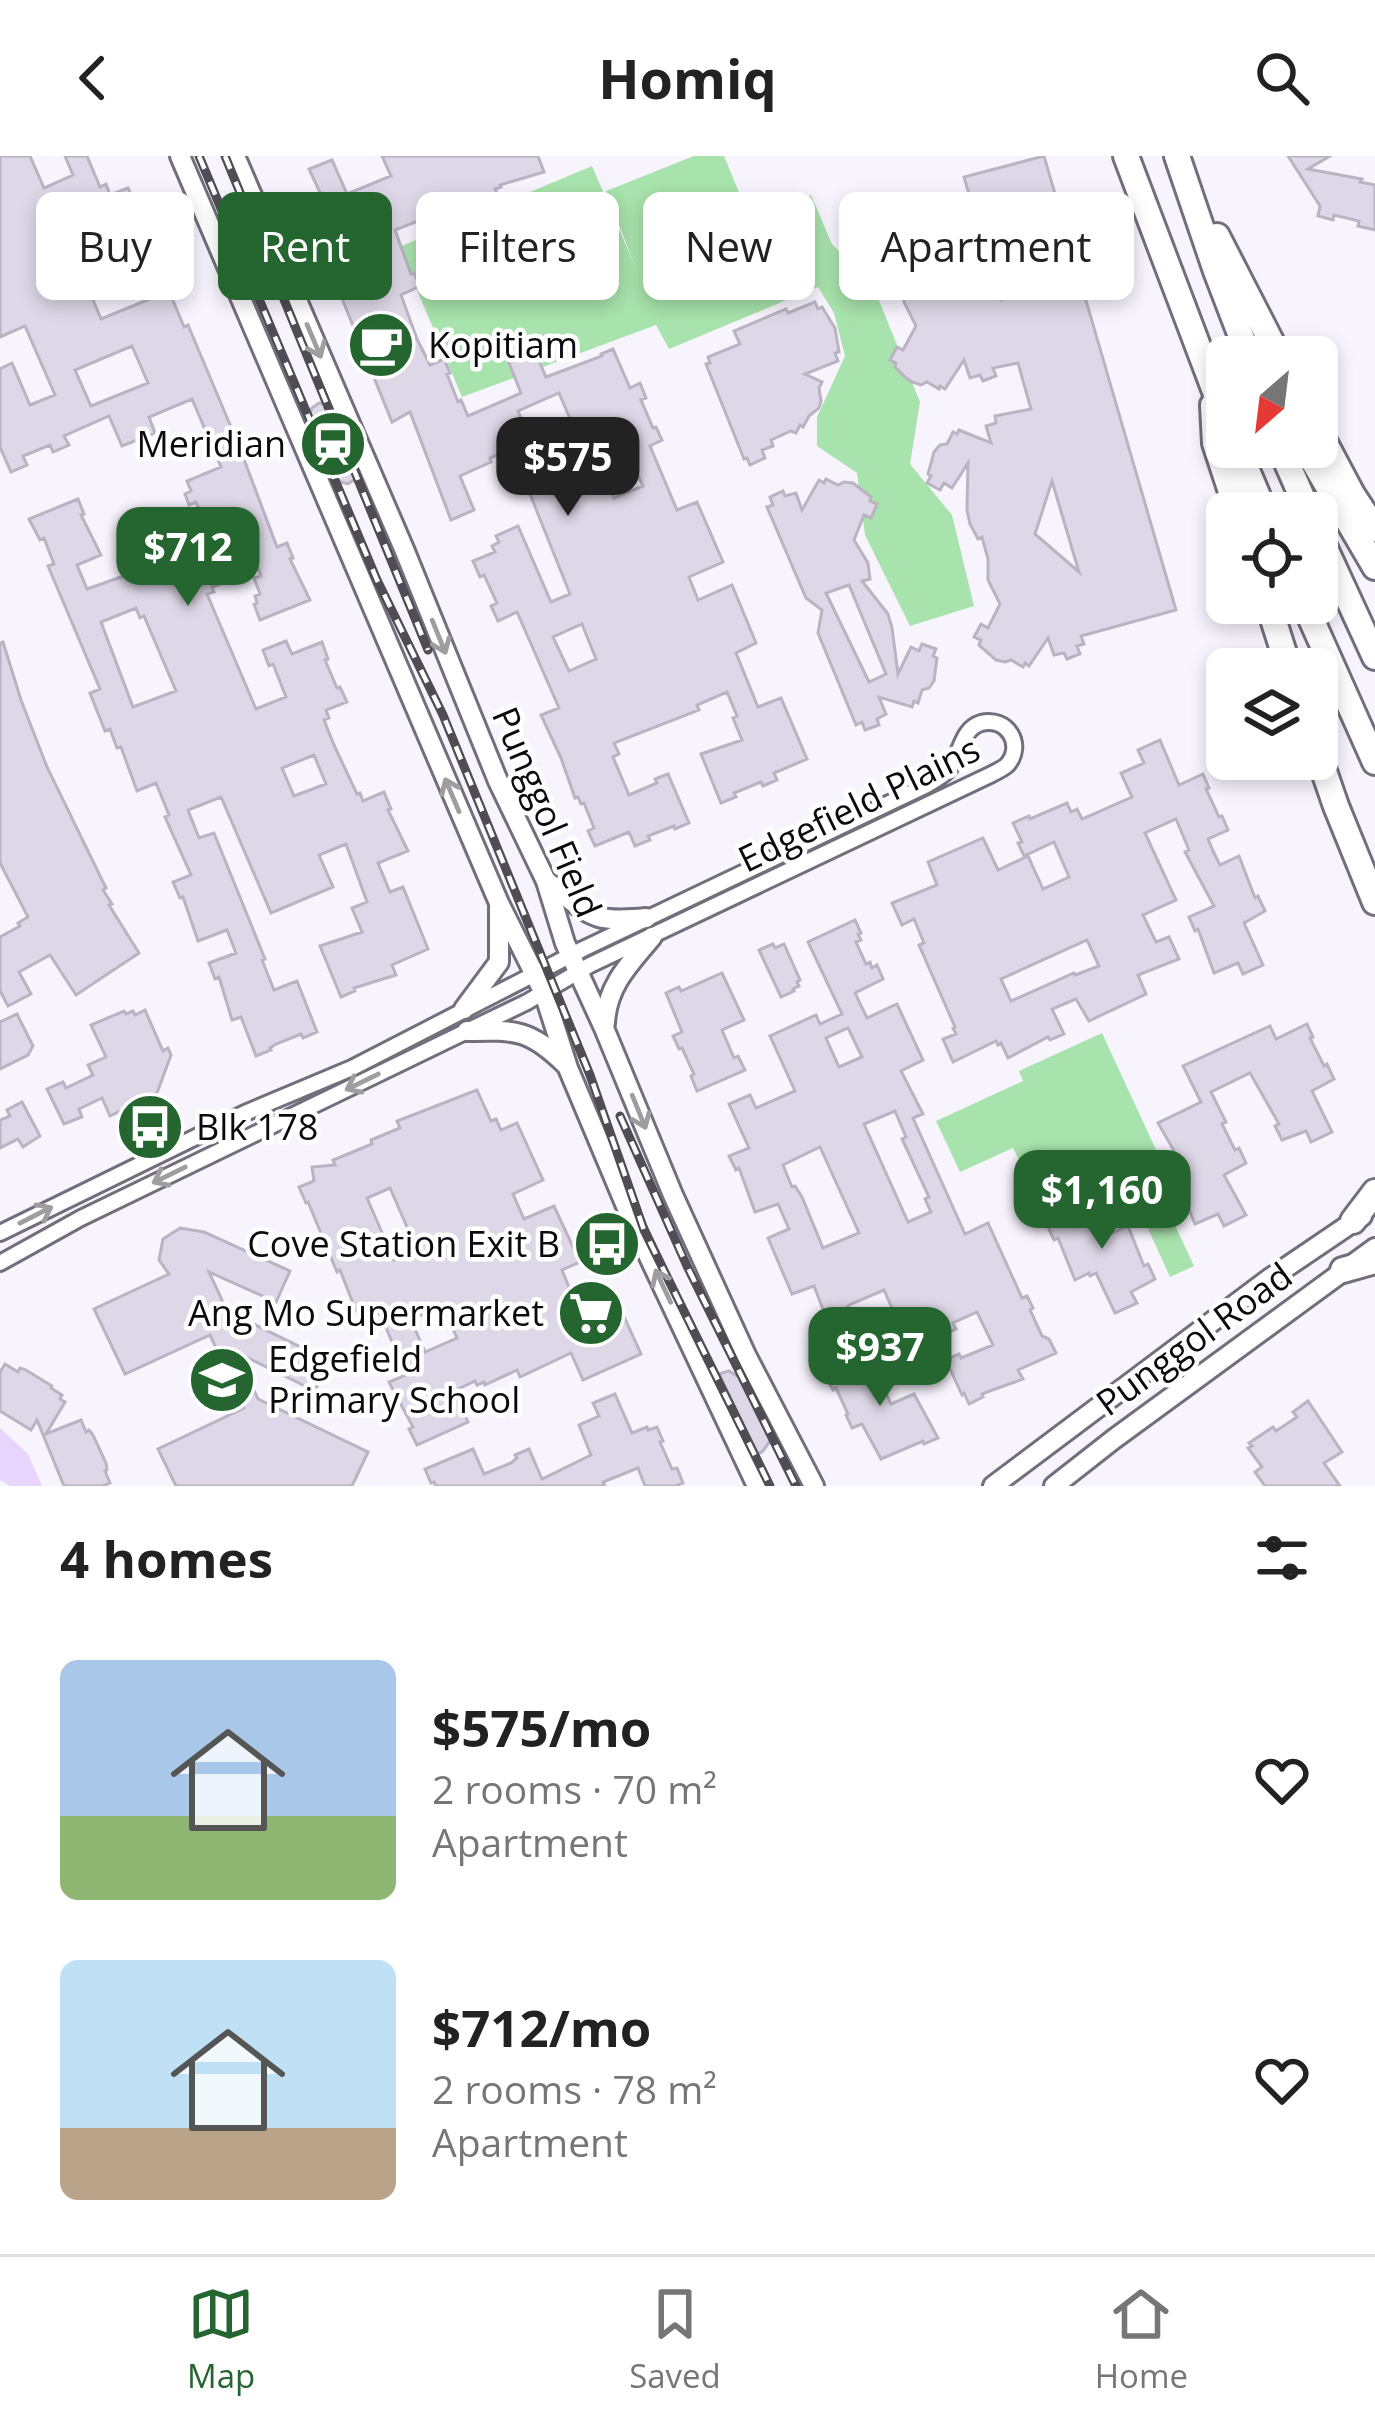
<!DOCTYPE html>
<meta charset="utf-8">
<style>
body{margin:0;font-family:"Open Sans",sans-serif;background:#f2f2f2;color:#222;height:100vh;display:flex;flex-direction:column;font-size:45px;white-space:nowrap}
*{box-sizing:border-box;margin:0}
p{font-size:39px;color:#767676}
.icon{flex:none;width:66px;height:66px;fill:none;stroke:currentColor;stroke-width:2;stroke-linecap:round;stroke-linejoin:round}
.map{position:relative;height:1330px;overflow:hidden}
.drawer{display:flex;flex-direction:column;background:#fff;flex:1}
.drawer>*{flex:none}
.hud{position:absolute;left:36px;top:36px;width:1305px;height:108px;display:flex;gap:24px}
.needle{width:78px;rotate:208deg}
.fabs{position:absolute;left:1206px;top:180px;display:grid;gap:24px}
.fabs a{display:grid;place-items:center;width:132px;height:132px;border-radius:18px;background:#fff;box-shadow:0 6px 18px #0003;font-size:60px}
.price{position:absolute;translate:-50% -102px;padding:0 27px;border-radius:24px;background:#256630;color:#fff;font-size:39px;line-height:78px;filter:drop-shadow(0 3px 6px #0008)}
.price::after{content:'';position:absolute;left:50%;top:72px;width:36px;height:27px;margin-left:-18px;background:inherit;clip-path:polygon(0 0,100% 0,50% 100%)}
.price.selected{background:#222;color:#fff}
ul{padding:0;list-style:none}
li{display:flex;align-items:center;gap:36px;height:300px;padding:0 60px}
li span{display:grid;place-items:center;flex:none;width:336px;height:240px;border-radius:18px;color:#555}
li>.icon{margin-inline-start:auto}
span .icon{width:144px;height:144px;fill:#fffc;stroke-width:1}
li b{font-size:51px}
h2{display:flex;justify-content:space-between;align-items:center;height:144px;padding:0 60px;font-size:51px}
.chip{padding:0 42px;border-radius:18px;background:#fff;box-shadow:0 6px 18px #0003;font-size:42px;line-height:108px}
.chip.selected{background:#256630;color:#fff}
header{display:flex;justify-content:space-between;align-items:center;height:156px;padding:0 60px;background:#fff;font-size:54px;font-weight:700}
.tab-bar{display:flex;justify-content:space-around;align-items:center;height:168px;border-top:3px solid #e0e0e0;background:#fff;font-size:33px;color:#767676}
.tab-bar a{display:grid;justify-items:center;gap:6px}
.tab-bar .selected{color:#256630}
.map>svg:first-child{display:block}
</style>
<header><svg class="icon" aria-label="back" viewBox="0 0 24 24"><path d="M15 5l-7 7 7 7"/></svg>Homiq<svg class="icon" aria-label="search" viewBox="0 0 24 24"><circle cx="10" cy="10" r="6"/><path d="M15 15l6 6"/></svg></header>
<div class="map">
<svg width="1375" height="1330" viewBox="0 0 1375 1330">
<rect width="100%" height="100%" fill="#f8f4fe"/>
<g fill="#a8e2ac">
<polygon points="694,0 724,0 750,63 811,39 832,88 874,132 920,246 910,308 952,359 974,450 910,470 865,379 857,317 817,290 817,261 845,200 834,157 818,131 669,193 656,169 462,241 399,91 592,10 635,110 606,35"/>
<polygon points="1102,877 1163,1009 1150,1016 1194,1110 1170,1121 1140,1055 1126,1060 1106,1017 1062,1036 1044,998 1021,1008 1013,992 960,1016 936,965 1023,925 1019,915"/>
</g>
<polygon fill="#e7d5fe" points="0,1272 28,1298 42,1330 10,1330 0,1324"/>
<g fill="#ded7e7" stroke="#bab3c3" stroke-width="3" fill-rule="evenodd">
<path d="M0,0h30l14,32 29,-13 -8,-19h22l13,31 6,-3 4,11 18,-7 26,59 -31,13 6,13 -40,17 12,29 68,-28 15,36 4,-2 51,121 38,101 10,-4 6,15 -3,1 20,41 -50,20 -6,-16 3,-1 -2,-7 5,-2 -6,-16 7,-2 -10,-26 -33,13 8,19 -14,5 2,5 -7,2 49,115 30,-12 -13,-33 -4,2 -6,-16 23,-9 6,13 30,-12 6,17 -3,1 12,28 3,-1 7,15 -21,8 3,8 -5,2 10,25 23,49 3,-1 3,8 21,-9 7,17 -3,1 20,41 -30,12 12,29 13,-5 25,62 -36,16 4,10 -42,13 1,3 -14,6 -21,-51 42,-14 -10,-24 15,-6 -21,-58 -27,11 14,32 -62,26 -50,-116 -33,13 11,28 15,-5 51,126 -3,1 12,30 23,-9 20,51 -14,6 -2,-4 -25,10 -6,4 1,2 -15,6 -15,-39 -9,3 -13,-43 -4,2 -6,-16 27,-10 -9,-23 -29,11 -15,-44 -3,1 -7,-16 18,-7 -26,-58 4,-2 -13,-32 -19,8 -16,-44 -4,1 -7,-19 -5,2 -15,-38 10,-4 -52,-123 6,-2 -10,-26 -4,2 -11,-21 49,-20 6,15 -3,1 20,40 -24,10 10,24 54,-19 -1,-3 65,-28 -2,-6 4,-2 -11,-29 -7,3 -4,-11 6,-3 -4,-10 34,-14 -29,-68 -43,18 6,16 -33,13 -13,-30 -45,20 5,9 -16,7 -3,-7 -27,11 4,9 -16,7 -11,-25v-78l12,-6 18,42 25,-10 -30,-69 -25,11zM132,190l16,37 -57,23 -16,-36zM136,452l4,10 4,-2 32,75 -43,16 -32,-85zM314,599l12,29 -32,12 -12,-28z"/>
<path d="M382,0h156l6,16 -44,13 1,2 -6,2 2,4 -22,10 4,9 -28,12 -6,-14 -50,20 16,44 3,-1 6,13 -19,9 16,44 13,26 14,-6 6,14 -3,1 11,28 3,-2 7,16 53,-23 -12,-30 26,-11 11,25 56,-21 -1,-2 12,-5 17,39 10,-5 6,15 -5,2 12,28 3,-1 6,13 -12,6 27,64 20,-8 26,60 -34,15 9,23 34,-15 24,58 -20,10 22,54 23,-9 26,61 -33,14 3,7 -14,6 -2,-4 -27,11 2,4 -15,6 -20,-49 41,-14 -9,-22 4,-2 -10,-24 -30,13 2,5 -85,33 5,11 -6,3 16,38 28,-12 -2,-4 13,-5 21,49 -14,6 -1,-3 -26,10 2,4 -15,6 -6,-14 -34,14 -7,-15 6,-3 -10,-25 -3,1 -3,-7 -3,1 -14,-40 -20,-43 18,-7 -42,-96 -19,9 -7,-15 6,-3 -13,-28 -4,2 -7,-16 22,-9 -3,-6 7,-4 -3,-6 22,-10 33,76 19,-8 -58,-145 -22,9 1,4 -31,14 14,34 -23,10 -41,-108 -18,10 -53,-131 30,-9 -11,-24 -6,3 -43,-92 23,-9 15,34 44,-18zM559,237l18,42 -42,17 -17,-41zM628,298l15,32 -29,12 -13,-32zM582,468l14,35 -27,12 -16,-34z"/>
<path d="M1044,0l132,454 -95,26 3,8 -7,2 3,8 -13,5 -3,-6 -10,2 -6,-17 -19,28 -4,-3 -2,4 -12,-7 -6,2 -9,-2 -17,-15 2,-5 -7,-3 7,-13 7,4 12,-24 -12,-24v-21l-6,-22 -4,2 -8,-15 -3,-14 1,-47 -16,25 -8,-5 -4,7 -13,-7 4,-7 -3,-2 6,-22 6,-7 7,-1 6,-12 4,2 2,-4 32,13 -5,-17 10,-3 -1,-7 36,-7 -13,-46 -25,5 3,8 -13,5 -3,-6 -10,3 -6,-18 -19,29 -5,-3 -1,3 -12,-7 -6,3 -9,-3 -7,-5 -10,-10 1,-4 -6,-3 7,-13 6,3 13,-24 -12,-24v-16l3,-1 -2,-8 36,-9 -6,-23 -45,10 1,6 -33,6 -5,-5 -7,-21v-17l2,-10 26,2 -3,-13 26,-6 2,8 37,-11 1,8h5l2,11h5l9,9 -4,21 -5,1 6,16 44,38 -35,-121zM1052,325l27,91 -44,-38z"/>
<polygon points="1288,0 1330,0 1308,13 1362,23 1360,26 1375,29 1375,74 1358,70 1359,65 1334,59 1333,64 1318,60 1320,50"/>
<polygon points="815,146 818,153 822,151 835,172 839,196 835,197 838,205 805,218 822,226 819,232 821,245 819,252 809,260 803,271 800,269 796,277 791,275 771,284 773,290 762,294 765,302 750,309 747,302 744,303 706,208 710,207 708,201 740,188 734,175 786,153 788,157"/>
<polygon points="319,247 327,248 357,318 354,324 348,328 333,324 307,264 312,252"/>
<path d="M826,323l12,6 6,-3 9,1 18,14 -1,4 7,3 -6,14 -7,-3 -10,25 14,23 2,16 -8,2 26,33 4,14 6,46 13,-27 8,4 3,-7 14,5 -3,7 4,2 -3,23 -5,7 -7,2 -4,13 -4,-2 -2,6 -33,-10 7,17 -9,5 2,6 -14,5 -3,-8 -6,3 -38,-92 4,-23 -16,-12 -39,-91 6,-2 -3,-8 13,-6 2,5 11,-3 6,17 17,-30 5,3zM849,429l37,89 -17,8 -43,-89z"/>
<polygon points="3,486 21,544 47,611 106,732 103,734 112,748 109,749 139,797 76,839 50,799 19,816 31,838 8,850 0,835 0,781 20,770 18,767 28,761 0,707 0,487"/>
<path d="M1160,584l19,45 24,-11 6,14 -3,1 13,28 3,-1 6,14 -20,9 6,14 6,12 19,-9 16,42 3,-2 7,15 -21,12 19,42 -20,9 -5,-11 -24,10 -16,-44 -3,2 -6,-14 25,-11 -29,-54 4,-2 -13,-31 -31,14 31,67 -33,15 13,27 13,-5 10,22 -41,16 8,19 -57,27 -13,-22 -24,10 12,25 -14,6 -2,-3 -40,21 -7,-15 -3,2 -2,-4 -43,21 -10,-23 13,-5 -3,-6 2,-1 -36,-82 5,-2 -10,-24 -12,6 -10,-22 45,-18 -9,-23 55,-24 15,32 30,-14 15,33 26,-12 -15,-35 -30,14 -6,-13 4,-1 -9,-19 16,-7 1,3 37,-16 4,9 6,-3 5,10 50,-22 -11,-24 23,-10 -6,-13zM1087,784l12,26 -24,9 -1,-2 -63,28 -10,-22z"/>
<path d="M855,764l6,13 -3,1 3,6 -5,2 10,22 4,-2 2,6 5,-3 6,14 -28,14 12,25 30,-14 26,56 -22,11 22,43 -10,4 52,116 23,-11 34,75 5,-2 6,12 -3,2 12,26 7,3 7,14 -38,17 5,9 -36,13 -5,2 1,3 -14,7 -5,-11 -2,2 -16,-35 13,-6 2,4 32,-13 -16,-33 -24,11 3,6 -46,20 -26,-59 -33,14 -4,3 6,13 -22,10 -17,-44 -22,8 -24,-56 21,-9 -11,-25 -23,8 -16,-44 -3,2 -7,-14 20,-8 -20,-44 21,-9 6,13 39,-17 -25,-55 46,-21 4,9 22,-10 -34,-72zM848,872l14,29 -23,10 -13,-29zM895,955l11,26 -4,2 27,58 -4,2 6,13 -23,10 -44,-98zM820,991l39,86 -36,15 -21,-51 -7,-11 -3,1 -9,-22z"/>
<polygon points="773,788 775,792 784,788 800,824 797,826 799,830 793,833 794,835 781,841 759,794"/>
<polygon points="722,817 744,864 722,874 734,902 738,900 745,914 697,935 691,920 694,918 682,892 679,893 673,880 682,876 666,837 679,831 681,835"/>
<polygon points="145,854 163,895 168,892 171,899 157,937 110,960 102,942 79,953 82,961 64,968 47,933 63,926 66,932 93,919 88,909 106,901 91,869 124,855 126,858 133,855 135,859"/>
<polygon points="17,858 33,890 28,899 0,913 0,866"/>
<polygon points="1307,868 1313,881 1310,882 1324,910 1327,908 1334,923 1312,935 1332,976 1311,986 1306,975 1282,984 1275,970 1279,968 1250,917 1211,936 1226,966 1222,968 1235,994 1239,992 1246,1007 1224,1019 1246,1059 1224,1070 1218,1058 1195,1068 1177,1025 1174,1027 1167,1014 1181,1007 1158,967 1201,946 1183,910 1270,870 1276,883"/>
<path d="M477,934l14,31 5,-2 5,11 16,-7 26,57 -30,14 11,25 30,-13 26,56 -18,8 19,47 36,-16 24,53 -58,26 -12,-27 -51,24 -3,-7 -32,15 -1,-3 -7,3 -2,-4 -21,10 14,31 -51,23 -8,-16 4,-2 -24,-45 17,-7 -25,-59 -10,-11 -15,6 -16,-41 -3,2 -29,-70 -2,1 -7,-16 15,-6 -2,-14 23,-2 -2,-5 39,-16 -1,-4 29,-12 -3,-7zM390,1032l27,62 -23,10 -27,-62zM442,1149l15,33 -32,14 -14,-32z"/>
<polygon points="22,946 40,980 23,991 18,983 0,992 0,964 10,960 7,954"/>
<polygon points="1091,1034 1112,1077 1128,1070 1144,1110 1148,1108 1155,1123 1131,1136 1137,1147 1115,1157 1096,1117 1090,1120 1089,1117 1075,1124 1058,1082 1054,1084 1048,1071 1077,1058 1070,1045"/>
<polygon points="180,1072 204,1076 290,1115 276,1146 209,1116 227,1155 329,1205 315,1235 236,1196 258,1243 368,1296 352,1330 176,1330 158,1293 244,1252 210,1179 125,1218 94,1153 169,1118 159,1104 163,1083"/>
<polygon points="873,1199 880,1213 876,1215 891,1248 914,1238 938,1282 924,1288 923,1285 881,1303 862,1268 852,1272 846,1259 848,1258 836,1232 833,1234 826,1220"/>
<polygon points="5,1208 18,1216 20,1212 26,1214 52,1230 51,1232 62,1239 60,1243 65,1246 46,1278 81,1264 86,1276 89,1274 93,1279 106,1307 107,1314 105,1315 110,1327 103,1330 64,1330 37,1264 31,1274 0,1255 0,1216"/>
<polygon points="729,1215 740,1222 769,1276 770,1285 762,1296 757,1298 719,1218"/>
<polygon points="615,1238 632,1277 647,1271 648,1274 657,1271 663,1285 660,1286 672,1313 677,1312 683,1327 676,1330 645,1330 638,1312 603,1326 605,1330 436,1330 434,1326 431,1327 425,1313 473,1293 484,1318 511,1307 517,1302 515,1299 529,1293 542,1323 591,1299 579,1269 599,1260 593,1247"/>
<polygon points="1308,1245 1342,1296 1324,1307 1340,1330 1265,1330 1255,1316 1262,1311 1248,1292 1252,1290 1249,1287 1273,1271 1276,1275 1297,1261 1293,1256"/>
</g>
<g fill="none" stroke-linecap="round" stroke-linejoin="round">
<g stroke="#746e7c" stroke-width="20">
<path id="street" d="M0,1077l245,-120 107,-45 231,-119 342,-163c9,-5 17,-9 24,-17 12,-14 12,-40 32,-46 26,-7 44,22 26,42 -3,3 -13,8 -17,10l-400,190 -63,37 -446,216 -81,45"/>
</g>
<g stroke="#746e7c" stroke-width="24">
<g id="secondary">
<polyline points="180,0 499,747 544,837 568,912 634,1069 757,1330"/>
<polyline points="235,0 404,393 498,625 546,725 565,787 604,872 673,1039 746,1199 814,1330"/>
<path d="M546,725c44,33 43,43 100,37"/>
<polyline points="464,853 499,806 499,752"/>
<path d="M605,867c2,-37 24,-59 47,-86"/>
<path d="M467,875c49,-1 62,-2 98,33"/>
<polyline points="993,1330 1269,1123 1362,1060"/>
<polyline points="1054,1330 1114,1283 1375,1092"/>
</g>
</g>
<g stroke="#746e7c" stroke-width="30">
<g id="highway">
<polyline points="1126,0 1227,267"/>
<polyline points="1177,0 1216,115 1249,201"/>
<polyline points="1217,80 1279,201"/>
<polyline points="1213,249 1215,287 1238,357"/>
<polyline points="1317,272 1352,338 1375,373"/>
<polyline points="1237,291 1265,357"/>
<polyline points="1280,291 1309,357"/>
<polyline points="1305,291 1375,411"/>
<polyline points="1317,375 1375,501"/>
<polyline points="1268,447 1289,513"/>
<polyline points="1304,447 1375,606"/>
<polyline points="1317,595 1336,650 1375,746"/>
<polyline points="1353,1065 1375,1036"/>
<polyline points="1343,1114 1375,1105"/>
</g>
</g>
<use href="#street" stroke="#fff" stroke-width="14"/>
<use href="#secondary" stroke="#fff" stroke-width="18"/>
<use href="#highway" stroke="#fff" stroke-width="24"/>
<g stroke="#4f4c53" stroke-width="9">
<g id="rail">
<polyline points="199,0 377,424 443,559 590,919 644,1074 770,1330"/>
<polyline points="225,0 428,494"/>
<polyline points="620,960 687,1110 796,1330"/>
</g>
</g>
<use href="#rail" stroke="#fff" stroke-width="4.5" stroke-dasharray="14" stroke-linecap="butt"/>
</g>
<defs><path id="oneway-shaft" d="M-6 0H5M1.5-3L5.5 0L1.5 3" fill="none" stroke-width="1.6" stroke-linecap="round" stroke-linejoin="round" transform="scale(3)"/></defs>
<g stroke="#9e9d9f">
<use href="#oneway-shaft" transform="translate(314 185) rotate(67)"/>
<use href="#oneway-shaft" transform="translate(439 481) rotate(68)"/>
<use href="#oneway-shaft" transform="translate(452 639) rotate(-113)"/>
<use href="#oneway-shaft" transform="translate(362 926) rotate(154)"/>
<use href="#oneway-shaft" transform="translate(639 956) rotate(68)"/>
<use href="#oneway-shaft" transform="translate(169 1019) rotate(154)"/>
<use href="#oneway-shaft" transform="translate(36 1059) rotate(-27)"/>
<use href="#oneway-shaft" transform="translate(663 1130) rotate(-115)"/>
</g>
<defs>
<g id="cafe-disc" transform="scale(3.45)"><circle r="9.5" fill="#256630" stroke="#fff"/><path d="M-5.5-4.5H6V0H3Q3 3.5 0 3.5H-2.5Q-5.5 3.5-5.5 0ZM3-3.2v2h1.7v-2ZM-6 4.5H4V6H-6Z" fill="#fff"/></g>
<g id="station-disc" transform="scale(3.45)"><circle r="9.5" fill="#256630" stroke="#fff"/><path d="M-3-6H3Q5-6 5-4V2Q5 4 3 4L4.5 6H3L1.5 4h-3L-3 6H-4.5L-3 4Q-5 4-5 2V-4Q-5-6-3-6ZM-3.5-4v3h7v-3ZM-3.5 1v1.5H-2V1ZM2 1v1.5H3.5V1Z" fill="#fff"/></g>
<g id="bus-disc" transform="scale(3.45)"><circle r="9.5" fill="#256630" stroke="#fff"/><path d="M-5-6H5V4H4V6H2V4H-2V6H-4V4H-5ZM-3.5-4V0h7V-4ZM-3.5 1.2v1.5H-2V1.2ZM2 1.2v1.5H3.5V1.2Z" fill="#fff"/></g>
<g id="supermarket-disc" transform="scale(3.45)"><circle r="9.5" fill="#256630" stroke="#fff"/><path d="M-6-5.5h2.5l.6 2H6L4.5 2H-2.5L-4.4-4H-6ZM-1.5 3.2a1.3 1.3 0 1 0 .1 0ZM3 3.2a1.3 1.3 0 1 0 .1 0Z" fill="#fff"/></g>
<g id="school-disc" transform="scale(3.45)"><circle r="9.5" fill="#256630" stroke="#fff"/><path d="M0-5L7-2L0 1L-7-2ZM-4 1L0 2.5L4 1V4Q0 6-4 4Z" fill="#fff"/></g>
</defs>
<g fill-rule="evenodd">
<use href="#cafe-disc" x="381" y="189"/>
<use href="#station-disc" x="333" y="288"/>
<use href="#bus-disc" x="150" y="971"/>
<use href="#bus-disc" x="607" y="1088"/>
<use href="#supermarket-disc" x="591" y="1157"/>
<use href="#school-disc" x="222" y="1224"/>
</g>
<g text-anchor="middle" stroke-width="9" stroke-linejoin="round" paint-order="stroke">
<g font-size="36" fill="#0c0a0f" stroke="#fff" text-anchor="start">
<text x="428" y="202">Kopitiam</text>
<text x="286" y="301" text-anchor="end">Meridian</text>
<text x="196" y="984">Blk 178</text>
<text x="560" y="1101" text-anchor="end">Cove Station Exit B</text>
<text x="544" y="1170" text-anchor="end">Ang Mo Supermarket</text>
<text x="268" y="1216">Edgefield<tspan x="268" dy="41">Primary School</tspan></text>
</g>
<g font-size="36" fill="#0c0a0f" stroke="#fff">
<text transform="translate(859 648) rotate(-26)" y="13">Edgefield Plains</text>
<text transform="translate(547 656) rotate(67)" y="13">Punggol Field</text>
<text transform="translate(1194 1183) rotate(-36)" y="13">Punggol Road</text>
</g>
</g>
</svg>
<div class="fabs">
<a><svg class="needle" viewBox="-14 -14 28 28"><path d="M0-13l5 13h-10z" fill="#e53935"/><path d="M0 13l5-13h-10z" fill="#767676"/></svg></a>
<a><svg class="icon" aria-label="locate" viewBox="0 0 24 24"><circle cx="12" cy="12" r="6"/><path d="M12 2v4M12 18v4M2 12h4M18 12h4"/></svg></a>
<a><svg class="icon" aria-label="layers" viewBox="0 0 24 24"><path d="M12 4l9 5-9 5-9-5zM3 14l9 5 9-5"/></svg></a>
</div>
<b class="price selected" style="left:568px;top:363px">$575</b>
<b class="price" style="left:188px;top:453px">$712</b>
<b class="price" style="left:1102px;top:1096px">$1,160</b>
<b class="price" style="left:880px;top:1253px">$937</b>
<div class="hud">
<a class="chip">Buy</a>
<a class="chip selected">Rent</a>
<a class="chip">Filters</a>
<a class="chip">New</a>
<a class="chip">Apartment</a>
</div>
</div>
<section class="drawer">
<h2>4 homes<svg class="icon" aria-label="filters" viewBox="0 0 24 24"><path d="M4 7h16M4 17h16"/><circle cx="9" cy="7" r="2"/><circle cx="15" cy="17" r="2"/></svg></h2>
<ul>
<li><span style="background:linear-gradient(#a9c7e8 65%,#8fb573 0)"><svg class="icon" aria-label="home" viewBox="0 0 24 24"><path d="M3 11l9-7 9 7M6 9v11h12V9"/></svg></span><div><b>$575/mo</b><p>2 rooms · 70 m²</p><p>Apartment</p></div><svg class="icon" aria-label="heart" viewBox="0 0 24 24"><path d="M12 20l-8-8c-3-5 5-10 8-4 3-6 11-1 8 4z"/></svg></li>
<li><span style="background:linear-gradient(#bfe0f5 70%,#b9a48a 0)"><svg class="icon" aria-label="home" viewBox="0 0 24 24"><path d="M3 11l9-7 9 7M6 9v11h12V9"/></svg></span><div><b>$712/mo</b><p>2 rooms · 78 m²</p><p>Apartment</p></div><svg class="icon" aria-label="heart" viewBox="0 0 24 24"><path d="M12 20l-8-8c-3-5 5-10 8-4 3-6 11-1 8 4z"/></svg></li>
</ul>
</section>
<nav class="tab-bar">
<a class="selected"><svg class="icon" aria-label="map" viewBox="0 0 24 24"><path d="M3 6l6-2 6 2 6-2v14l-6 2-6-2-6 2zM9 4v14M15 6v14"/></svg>Map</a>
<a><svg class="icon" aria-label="saved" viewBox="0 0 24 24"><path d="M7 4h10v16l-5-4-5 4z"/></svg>Saved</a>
<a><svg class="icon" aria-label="home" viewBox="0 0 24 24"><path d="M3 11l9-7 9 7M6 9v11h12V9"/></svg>Home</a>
</nav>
